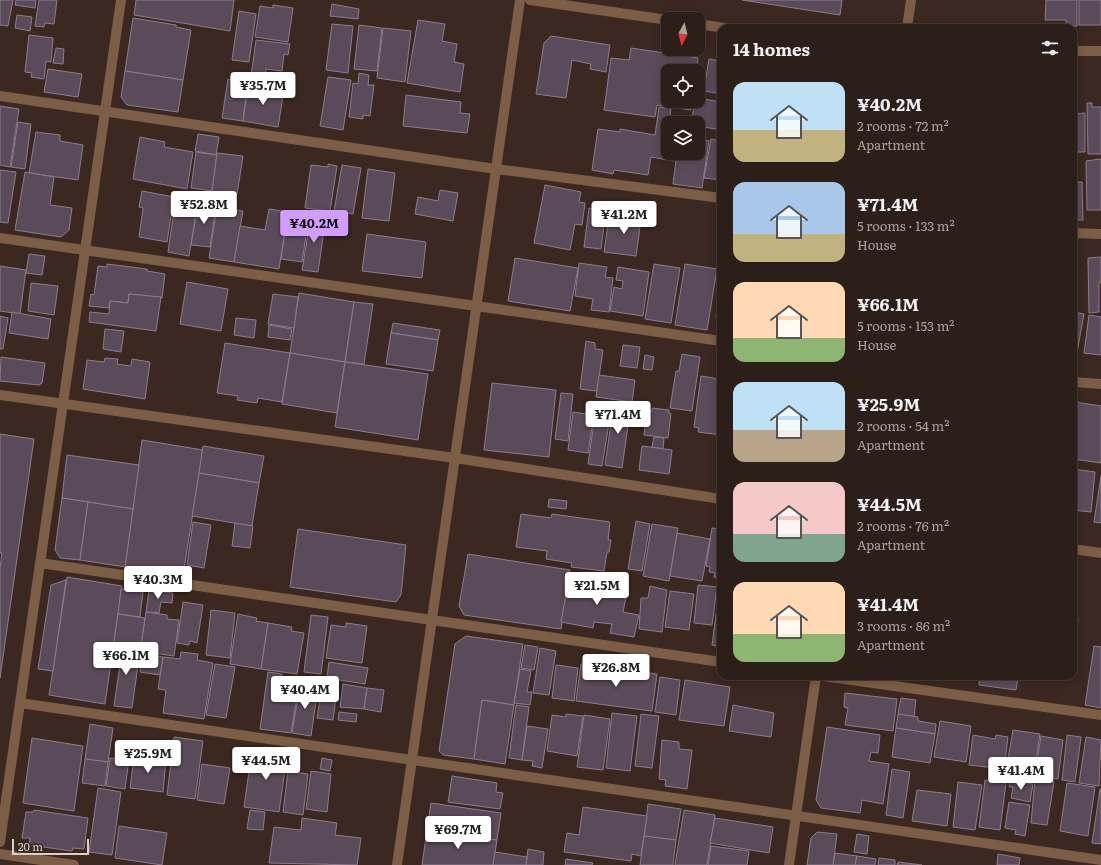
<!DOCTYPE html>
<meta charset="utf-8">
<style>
body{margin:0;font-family:Literata,serif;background:#382b25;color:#f1f3f6;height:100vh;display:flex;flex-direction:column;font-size:15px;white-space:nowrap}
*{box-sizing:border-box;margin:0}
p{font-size:13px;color:#a6a2a2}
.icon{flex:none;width:22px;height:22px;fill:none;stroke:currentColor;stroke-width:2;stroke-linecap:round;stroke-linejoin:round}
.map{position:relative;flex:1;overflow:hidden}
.panel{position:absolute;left:717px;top:24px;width:360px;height:656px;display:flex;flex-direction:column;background:#2c1e18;border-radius:12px;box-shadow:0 2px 10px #0003,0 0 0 1px #483c37}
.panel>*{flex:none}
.needle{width:26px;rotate:187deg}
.buttons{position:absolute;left:661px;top:12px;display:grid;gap:8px}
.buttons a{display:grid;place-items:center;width:44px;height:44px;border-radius:8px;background:#2c1e18;box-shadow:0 2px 10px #0003,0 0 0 1px #483c37;font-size:20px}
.scale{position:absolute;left:12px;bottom:10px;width:77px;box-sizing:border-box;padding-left:4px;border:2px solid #ddd0ca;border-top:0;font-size:11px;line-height:14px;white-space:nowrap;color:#ddd0ca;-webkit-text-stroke:3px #3b2820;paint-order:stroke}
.price{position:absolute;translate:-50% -34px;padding:0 9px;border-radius:4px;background:#fff;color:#222;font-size:13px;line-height:26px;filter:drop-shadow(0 1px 2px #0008)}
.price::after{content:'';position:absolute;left:50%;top:24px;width:12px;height:9px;margin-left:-6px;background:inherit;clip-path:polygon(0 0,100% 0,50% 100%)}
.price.active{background:#d19dfe;color:#111}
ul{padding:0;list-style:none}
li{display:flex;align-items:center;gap:12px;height:100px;padding:0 16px}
li span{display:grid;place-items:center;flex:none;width:112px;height:80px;border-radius:12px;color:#555}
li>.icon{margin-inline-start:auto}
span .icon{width:48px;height:48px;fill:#fffc;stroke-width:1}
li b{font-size:17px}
h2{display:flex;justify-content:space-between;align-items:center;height:48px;padding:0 16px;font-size:17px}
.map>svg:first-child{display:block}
</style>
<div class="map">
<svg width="1101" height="865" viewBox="0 0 1101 865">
<rect width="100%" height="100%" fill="#3b2820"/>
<g fill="#5b4b5a" stroke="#8e7c8c">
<polygon points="0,0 13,0 8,26 0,25"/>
<polygon points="16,0 36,0 35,8 15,5"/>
<polygon points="39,0 57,0 54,24 45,23 44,27 35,26"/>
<polygon points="136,0 234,0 230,31 134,15"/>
<polygon points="742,0 842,0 840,15"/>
<polygon points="1046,0 1077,0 1077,26 1066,26 1066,20 1045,20"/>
<rect x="1079" y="0" width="22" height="25"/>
<polygon points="332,4 359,9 358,19 330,16"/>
<polygon points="273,5 293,8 288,42 255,37 260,6 273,8"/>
<polygon points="239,11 256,14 249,62 232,60"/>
<polygon points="17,15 32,17 30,31 15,28"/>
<polygon points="133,18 176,25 176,27 191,30 183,80 125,71"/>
<polygon points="418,20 445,24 442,41 457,44 454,62 464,64 460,92 407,83"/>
<polygon points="332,24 353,26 348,73 326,70"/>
<polygon points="359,25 382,28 377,71 354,69"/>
<polygon points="383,28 411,31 405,82 377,78"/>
<polygon points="29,35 53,38 51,62 46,61 44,79 31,77 32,73 25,72"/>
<polygon points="551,36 610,45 606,72 590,69 591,64 572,60 566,98 536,94 544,43"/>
<polygon points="256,40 290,44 288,55 284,54 282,71 266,69 265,78 251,76"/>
<polygon points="56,48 64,49 63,64 53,63"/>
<polygon points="631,48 698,58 697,71 668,71 668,101 692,101 691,110 657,105 655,117 604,110 611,58 629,60"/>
<polygon points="709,59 721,61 721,94 704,91"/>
<polygon points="48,69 82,74 78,97 44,92"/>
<polygon points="125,71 183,80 178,112 127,105 121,97"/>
<polygon points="359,73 369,75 368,85 374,85 370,116 363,115 363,119 349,117 353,83 358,84"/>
<polygon points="328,77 351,80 343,130 320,126"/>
<polygon points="228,79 248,82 243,121 222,118"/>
<polygon points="248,85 284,90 278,127 243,121"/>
<polygon points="406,95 461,102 460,113 470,114 467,133 403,126"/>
<polygon points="698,98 721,102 721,130 698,126 698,123 691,123 695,101 698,101"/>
<polygon points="1087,103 1092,103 1092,107 1101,107 1101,154 1088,154"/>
<polygon points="0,106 19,109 10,167 0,165"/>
<polygon points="659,107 671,109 669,122 674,123 668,123 668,153 676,153 674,161 651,157 648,175 614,170 613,174 592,170 598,129 620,132 620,129 655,135"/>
<polygon points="1085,113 1085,152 1073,152 1073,114"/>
<polygon points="18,122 31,124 25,169 11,167"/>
<polygon points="36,132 60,135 60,141 83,145 78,180 29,173"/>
<polygon points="198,134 219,137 216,155 195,151"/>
<polygon points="140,137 165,142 164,147 193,152 187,189 133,179"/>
<polygon points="698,139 709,141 702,188 673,184 676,160 678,161 679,153 698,153"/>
<polygon points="711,139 721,141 721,180 704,178"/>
<polygon points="196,152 217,155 212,191 191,188"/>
<polygon points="217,153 243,156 237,194 212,191"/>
<polygon points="1100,159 1101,159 1101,210 1087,210 1086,161"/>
<polygon points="328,164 337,166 330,211 305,208 311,165 328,167"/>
<polygon points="342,165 361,168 353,214 334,211"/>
<polygon points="368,169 395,173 389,221 362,218"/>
<polygon points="0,170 16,172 8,223 0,222"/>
<polygon points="25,172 54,177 50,205 72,208 69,230 61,237 15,230"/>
<polygon points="1073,182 1082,182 1083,220 1073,220"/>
<polygon points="545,185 581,192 579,202 585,203 582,225 575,224 570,250 534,243"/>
<polygon points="440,190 458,193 453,221 415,214 418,197 438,201"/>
<polygon points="142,191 174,197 167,242 139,237 143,208 139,207"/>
<polygon points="198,203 216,206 210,247 191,245"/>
<polygon points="175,204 197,208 189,256 168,252"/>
<polygon points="217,207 243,211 234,262 209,258"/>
<polygon points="589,208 606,211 601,249 584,247"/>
<polygon points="269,209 288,212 279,269 234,262 240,226 265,230"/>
<polygon points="628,211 642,213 636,256 604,252 609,217 628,219"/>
<polygon points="288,212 309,216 302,262 281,259"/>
<polygon points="311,215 326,217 318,272 302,270"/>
<polygon points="367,234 426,242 422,278 362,271"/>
<polygon points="29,254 45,256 42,275 26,273"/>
<polygon points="1101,257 1101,282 1099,282 1099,312 1089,313 1088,258"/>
<polygon points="515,258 578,268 570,311 508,301"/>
<polygon points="579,263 607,267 605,277 613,278 609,312 591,310 593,299 575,296"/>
<polygon points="107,264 147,269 147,271 165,274 162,298 129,294 128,303 110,301 109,308 89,306 91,294 94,295 98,266 107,267"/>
<polygon points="654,264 680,268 671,323 645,319"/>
<polygon points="685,264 717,269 707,330 675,325"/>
<polygon points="0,266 26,270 20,314 0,311"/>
<polygon points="618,267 649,272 643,316 610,311 614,287 622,289 623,281 616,280"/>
<polygon points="187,282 228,289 221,331 180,324"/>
<polygon points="721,282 721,317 716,317"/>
<polygon points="31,283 58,286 54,315 28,311"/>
<polygon points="299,293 354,302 345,362 290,353"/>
<polygon points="129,294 161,297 156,331 89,322 90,312 109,314 110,301 128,303"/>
<polygon points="273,294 298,297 294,328 268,324"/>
<polygon points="354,302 373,304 364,364 345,362"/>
<polygon points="12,312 51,319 48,339 9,333"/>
<polygon points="1073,312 1084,314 1076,358 1073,358"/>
<polygon points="1089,315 1101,317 1101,355 1084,353"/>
<polygon points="0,316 8,318 3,349 0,349"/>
<polygon points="236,318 256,320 254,338 234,335"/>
<polygon points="393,323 440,330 438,340 391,333"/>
<polygon points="269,325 292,329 290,340 268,337"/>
<polygon points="105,329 124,331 121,352 103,349"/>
<polygon points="391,333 438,340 433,371 386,364"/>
<polygon points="586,341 595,343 595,349 603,350 597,391 580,389"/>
<polygon points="225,343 290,353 282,402 258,398 257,403 237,400 238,396 217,393"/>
<polygon points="623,345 640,347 637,368 620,366"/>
<polygon points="290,353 345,362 337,413 282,404"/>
<polygon points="682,354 700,357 692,411 670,408 676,371 679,371"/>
<polygon points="645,355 654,357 652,370 643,369"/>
<polygon points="1,357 45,363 42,383 39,385 0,381"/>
<polygon points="105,358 118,359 117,364 131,366 132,359 150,362 145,399 83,389 87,360 104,362"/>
<polygon points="345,362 428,374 418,440 335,427"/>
<polygon points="599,375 635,380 632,402 596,397"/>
<polygon points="701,376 719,379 719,382 721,382 721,435 698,432 699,428 694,427"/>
<polygon points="492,383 556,390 549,457 484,450"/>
<polygon points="561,393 573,394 568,441 555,439"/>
<polygon points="1075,402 1101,406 1101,463 1073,459 1073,418"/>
<polygon points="614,403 631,405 622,468 605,465"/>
<polygon points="652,408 669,410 669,413 671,414 668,438 644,435 647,411 652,411"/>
<polygon points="573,412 594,415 588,453 568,450"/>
<polygon points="595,415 610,417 602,466 588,464"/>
<polygon points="0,434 34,439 0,678 0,568 2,553 0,553"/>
<polygon points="654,437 664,438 663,449 652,447"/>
<polygon points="142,440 203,450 183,575 125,567"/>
<polygon points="203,446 264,456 259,483 199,473"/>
<polygon points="642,446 672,450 669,474 639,470"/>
<polygon points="67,455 139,465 133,509 62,498"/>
<polygon points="1073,469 1095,472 1091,512 1073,510"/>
<polygon points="199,473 259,483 252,526 192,516"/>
<polygon points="1101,476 1101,523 1094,522"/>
<polygon points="62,498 88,502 80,560 60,558 55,550"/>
<polygon points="549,499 567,501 566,509 548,507"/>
<polygon points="88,502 133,509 125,567 80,560"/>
<polygon points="521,514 551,518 552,514 610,522 608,540 611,540 609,552 607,552 604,571 571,567 572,563 546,559 547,551 516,547"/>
<polygon points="636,521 650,524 642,571 628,569"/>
<polygon points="193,522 211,525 204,568 187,565"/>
<polygon points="235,523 253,526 250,548 232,546"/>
<polygon points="652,524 678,528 669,581 643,576"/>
<polygon points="712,528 721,529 721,582 719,582 720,578 714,577 715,573 709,572 710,567 706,566"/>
<polygon points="298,529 406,545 401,595 396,602 290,587"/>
<polygon points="677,533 710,539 702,581 670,576"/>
<polygon points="468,554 570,570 561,629 464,615 459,606"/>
<polygon points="570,573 596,577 595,586 627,592 623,612 639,615 634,637 610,633 612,624 594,622 593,628 561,622"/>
<polygon points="67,577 122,586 105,704 49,695"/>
<polygon points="66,580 53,671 38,669 51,585"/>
<polygon points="698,585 717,587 712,625 694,623"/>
<polygon points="650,586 667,590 662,632 639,629 641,598 648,598"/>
<polygon points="121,589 143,592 140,617 118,614"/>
<polygon points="149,590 173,593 172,603 161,602 159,613 146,612"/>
<polygon points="670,591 694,594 689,630 665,627"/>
<polygon points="719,592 721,592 721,647 712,645"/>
<polygon points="183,602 203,605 197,643 190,641 189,645 177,643"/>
<polygon points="211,610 235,613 230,658 206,655"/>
<polygon points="146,612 167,615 167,619 179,620 174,656 140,651"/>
<polygon points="118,614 145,618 140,651 113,648"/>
<polygon points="238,614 257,618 256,621 268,623 261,669 230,664"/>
<polygon points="311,615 328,617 321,674 304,672"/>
<polygon points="1073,618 1078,619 1073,647"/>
<polygon points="268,623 292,627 291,631 304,633 297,674 261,669"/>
<polygon points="346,623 367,626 362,663 326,658 331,625 346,627"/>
<polygon points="466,636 523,644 514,705 482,700 474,759 443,755 439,751 455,644"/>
<polygon points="525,645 538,647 534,670 521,668"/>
<polygon points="1094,646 1101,647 1101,708 1085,705"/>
<polygon points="113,648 140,651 132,708 114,706 120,665 110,664"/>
<polygon points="540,648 556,651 549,695 533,693"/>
<polygon points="181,652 198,654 197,660 213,663 204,719 163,713 166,690 158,689 163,657 180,659"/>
<polygon points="143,654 163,657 160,675 140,672"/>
<polygon points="329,662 368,668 365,684 327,678"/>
<polygon points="215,664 235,667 226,718 206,715"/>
<polygon points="581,664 657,674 652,711 576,701"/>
<polygon points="556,665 578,668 574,701 552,698"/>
<polygon points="520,669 531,671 527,692 532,692 530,705 514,703"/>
<polygon points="268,672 282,674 281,689 298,691 291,733 260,729"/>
<polygon points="980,676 1021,676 1021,680 1018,679 1016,690 979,685"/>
<polygon points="660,677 680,680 676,715 655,712"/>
<polygon points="685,680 730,687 724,726 679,720"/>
<polygon points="323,681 338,683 333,720 317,718"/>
<polygon points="300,684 318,687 311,736 292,733"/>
<polygon points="343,684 367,688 364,709 340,707"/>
<polygon points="367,688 384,690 381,712 364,709"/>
<polygon points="845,693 897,699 893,731 845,725 848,708 844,707"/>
<polygon points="901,698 916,700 914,717 898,714"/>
<polygon points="482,700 514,705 505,764 474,759"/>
<polygon points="516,705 529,707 522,760 509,758"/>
<polygon points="733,705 774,713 771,737 729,731"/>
<polygon points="339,712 357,714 356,722 338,720"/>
<polygon points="612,713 637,716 630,771 606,768"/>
<polygon points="566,714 583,716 577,756 547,751 552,715 566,717"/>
<polygon points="641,714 659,716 652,768 635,766"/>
<polygon points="898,714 918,717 918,721 936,724 935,734 896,728"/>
<polygon points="584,715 610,719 603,770 577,767"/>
<polygon points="940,721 971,726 966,762 934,757"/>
<polygon points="90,724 113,728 108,762 85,759"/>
<polygon points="527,726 548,729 542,768 532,766 533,761 522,760"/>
<polygon points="827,727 880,735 878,753 871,752 869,761 889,764 883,804 862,800 860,813 821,808 816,800"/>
<polygon points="896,728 935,734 930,763 892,757"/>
<polygon points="1013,730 1040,734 1034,774 1023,772 1022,778 1005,776"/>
<polygon points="973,735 995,739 996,735 1008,737 1004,769 969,765"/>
<polygon points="1067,735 1081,737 1075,782 1062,780"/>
<polygon points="1041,736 1063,740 1058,779 1035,776"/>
<polygon points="174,737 203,741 195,799 167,795"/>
<polygon points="1086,737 1101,740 1099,786 1079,783"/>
<polygon points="32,738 83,746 74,811 23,803"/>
<polygon points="662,740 679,742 679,749 692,750 687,789 665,786 666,780 659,779"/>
<polygon points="252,750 287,755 279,812 244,807"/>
<polygon points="134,757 166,760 163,792 130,788"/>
<polygon points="110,758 129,760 125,789 106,786"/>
<polygon points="322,758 332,760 330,771 320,769"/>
<polygon points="85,759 108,762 105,786 82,783"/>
<polygon points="202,764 230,768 224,804 197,800"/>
<polygon points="892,769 910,772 903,818 886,815"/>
<polygon points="288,771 308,774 303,815 283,812"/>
<polygon points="311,771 331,774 327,812 306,809"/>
<polygon points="452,776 497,783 496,792 503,793 500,809 448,802"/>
<polygon points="1035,779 1054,782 1047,825 1031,823"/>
<polygon points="985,780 1006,783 1000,830 979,827"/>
<polygon points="1010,780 1033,784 1030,802 1011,798 1013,787 1009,787"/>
<polygon points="958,782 982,785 975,830 953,827"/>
<polygon points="1067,783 1095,787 1088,836 1060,831"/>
<polygon points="98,788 121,792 112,855 89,852"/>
<polygon points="1100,789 1101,789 1101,844 1092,843"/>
<polygon points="917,790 951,794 947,826 912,821"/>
<polygon points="1009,802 1030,805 1025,836 1015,834 1016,830 1005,828"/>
<polygon points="431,803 501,813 497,840 427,830"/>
<polygon points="648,804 681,809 676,840 644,836"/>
<polygon points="583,807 647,816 641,856 632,854 631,861 564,852 567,833 579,835"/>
<polygon points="34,810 88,818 84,849 73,848 72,851 29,845 30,838 22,838 26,812 33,812"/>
<polygon points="250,810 265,812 263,830 247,829"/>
<polygon points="684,810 715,815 707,865 675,865"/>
<polygon points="302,818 337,823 335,835 361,838 357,865 269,863 274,827 301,830"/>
<polygon points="715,818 773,827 769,853 710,843"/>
<polygon points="119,826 167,833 162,865 115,858"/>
<polygon points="427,830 497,840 493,865 422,865"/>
<polygon points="817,832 837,834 833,865 807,865 811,838"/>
<polygon points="857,834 869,836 867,854 854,852"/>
<polygon points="644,836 676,840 673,865 640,865"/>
<polygon points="711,846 749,851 747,865 708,865"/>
<polygon points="528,849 544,852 543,865 526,865"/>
<polygon points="495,852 527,857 526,865 493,865"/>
<polygon points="835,853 857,856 855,865 833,865"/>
<polygon points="998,854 1020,858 1019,865 997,865"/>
<polygon points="857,856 876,859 875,865 855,865"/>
<polygon points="879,858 895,860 895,865 878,865"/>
<polygon points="566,859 593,863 592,865 565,865"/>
<polygon points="898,862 922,865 897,865"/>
</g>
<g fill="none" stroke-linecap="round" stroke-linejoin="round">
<g stroke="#7c5d45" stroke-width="10">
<polyline points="907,28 911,0"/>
<polyline points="0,96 496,169 721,198"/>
<polyline points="1073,233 1101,234"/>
<polyline points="0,238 721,341"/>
<polyline points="1073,382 1101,384"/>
<polyline points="40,563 721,662"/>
<polyline points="823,676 1101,715"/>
<polyline points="20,703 1101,860"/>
<polyline points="0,842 121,0"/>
<polyline points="0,854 74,865"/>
<polyline points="789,865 816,676"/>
</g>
<g stroke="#7c5d45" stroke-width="10">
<polyline points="530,0 668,20"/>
<polyline points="698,24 725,28"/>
<polyline points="1073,51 1101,51"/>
<polyline points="0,395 455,458 721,499"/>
<polyline points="1073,549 1101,553"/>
<polyline points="397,865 520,0"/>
</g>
</g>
</svg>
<div class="buttons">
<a><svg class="needle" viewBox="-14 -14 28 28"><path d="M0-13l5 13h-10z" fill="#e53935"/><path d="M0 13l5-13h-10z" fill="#a6a2a2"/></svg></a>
<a><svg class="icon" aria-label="locate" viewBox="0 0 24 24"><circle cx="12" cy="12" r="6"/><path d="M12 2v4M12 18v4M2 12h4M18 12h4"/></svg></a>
<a><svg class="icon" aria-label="layers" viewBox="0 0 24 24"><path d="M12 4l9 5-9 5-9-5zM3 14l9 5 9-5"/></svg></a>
</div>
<div class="scale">20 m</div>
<b class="price" style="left:263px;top:106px">¥35.7M</b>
<b class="price" style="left:204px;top:225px">¥52.8M</b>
<b class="price" style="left:624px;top:235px">¥41.2M</b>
<b class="price active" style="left:314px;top:244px">¥40.2M</b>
<b class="price" style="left:618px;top:435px">¥71.4M</b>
<b class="price" style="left:158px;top:600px">¥40.3M</b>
<b class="price" style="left:597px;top:606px">¥21.5M</b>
<b class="price" style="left:126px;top:676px">¥66.1M</b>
<b class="price" style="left:616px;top:688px">¥26.8M</b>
<b class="price" style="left:305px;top:710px">¥40.4M</b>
<b class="price" style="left:148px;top:774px">¥25.9M</b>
<b class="price" style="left:266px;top:781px">¥44.5M</b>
<b class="price" style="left:1021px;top:791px">¥41.4M</b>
<b class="price" style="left:458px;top:850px">¥69.7M</b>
<section class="panel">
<h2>14 homes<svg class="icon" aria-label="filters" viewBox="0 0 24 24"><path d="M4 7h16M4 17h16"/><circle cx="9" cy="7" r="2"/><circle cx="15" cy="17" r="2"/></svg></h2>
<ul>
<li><span style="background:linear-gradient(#bfe0f5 60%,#c2b280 0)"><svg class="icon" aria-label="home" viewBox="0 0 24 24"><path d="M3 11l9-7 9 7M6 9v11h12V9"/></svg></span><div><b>¥40.2M</b><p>2 rooms · 72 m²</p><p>Apartment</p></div></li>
<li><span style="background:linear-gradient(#a9c7e8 65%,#c2b280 0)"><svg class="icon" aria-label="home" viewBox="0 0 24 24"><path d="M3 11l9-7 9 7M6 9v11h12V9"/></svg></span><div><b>¥71.4M</b><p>5 rooms · 133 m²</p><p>House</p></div></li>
<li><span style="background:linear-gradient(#ffd9b3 70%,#8fb573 0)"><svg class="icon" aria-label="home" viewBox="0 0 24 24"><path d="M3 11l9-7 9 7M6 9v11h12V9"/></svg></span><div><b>¥66.1M</b><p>5 rooms · 153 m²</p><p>House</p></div></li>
<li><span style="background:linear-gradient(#bfe0f5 60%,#b9a48a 0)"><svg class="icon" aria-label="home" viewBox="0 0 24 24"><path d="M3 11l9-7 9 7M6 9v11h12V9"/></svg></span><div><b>¥25.9M</b><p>2 rooms · 54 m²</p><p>Apartment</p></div></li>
<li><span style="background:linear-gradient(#f6c9c9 65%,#7fa58c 0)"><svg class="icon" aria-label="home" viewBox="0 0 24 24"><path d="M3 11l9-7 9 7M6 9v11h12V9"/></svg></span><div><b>¥44.5M</b><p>2 rooms · 76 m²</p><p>Apartment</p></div></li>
<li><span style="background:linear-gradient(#ffd9b3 65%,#8fb573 0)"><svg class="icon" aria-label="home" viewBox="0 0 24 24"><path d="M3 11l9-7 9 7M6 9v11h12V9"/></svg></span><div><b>¥41.4M</b><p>3 rooms · 86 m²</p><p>Apartment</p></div></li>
</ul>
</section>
</div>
